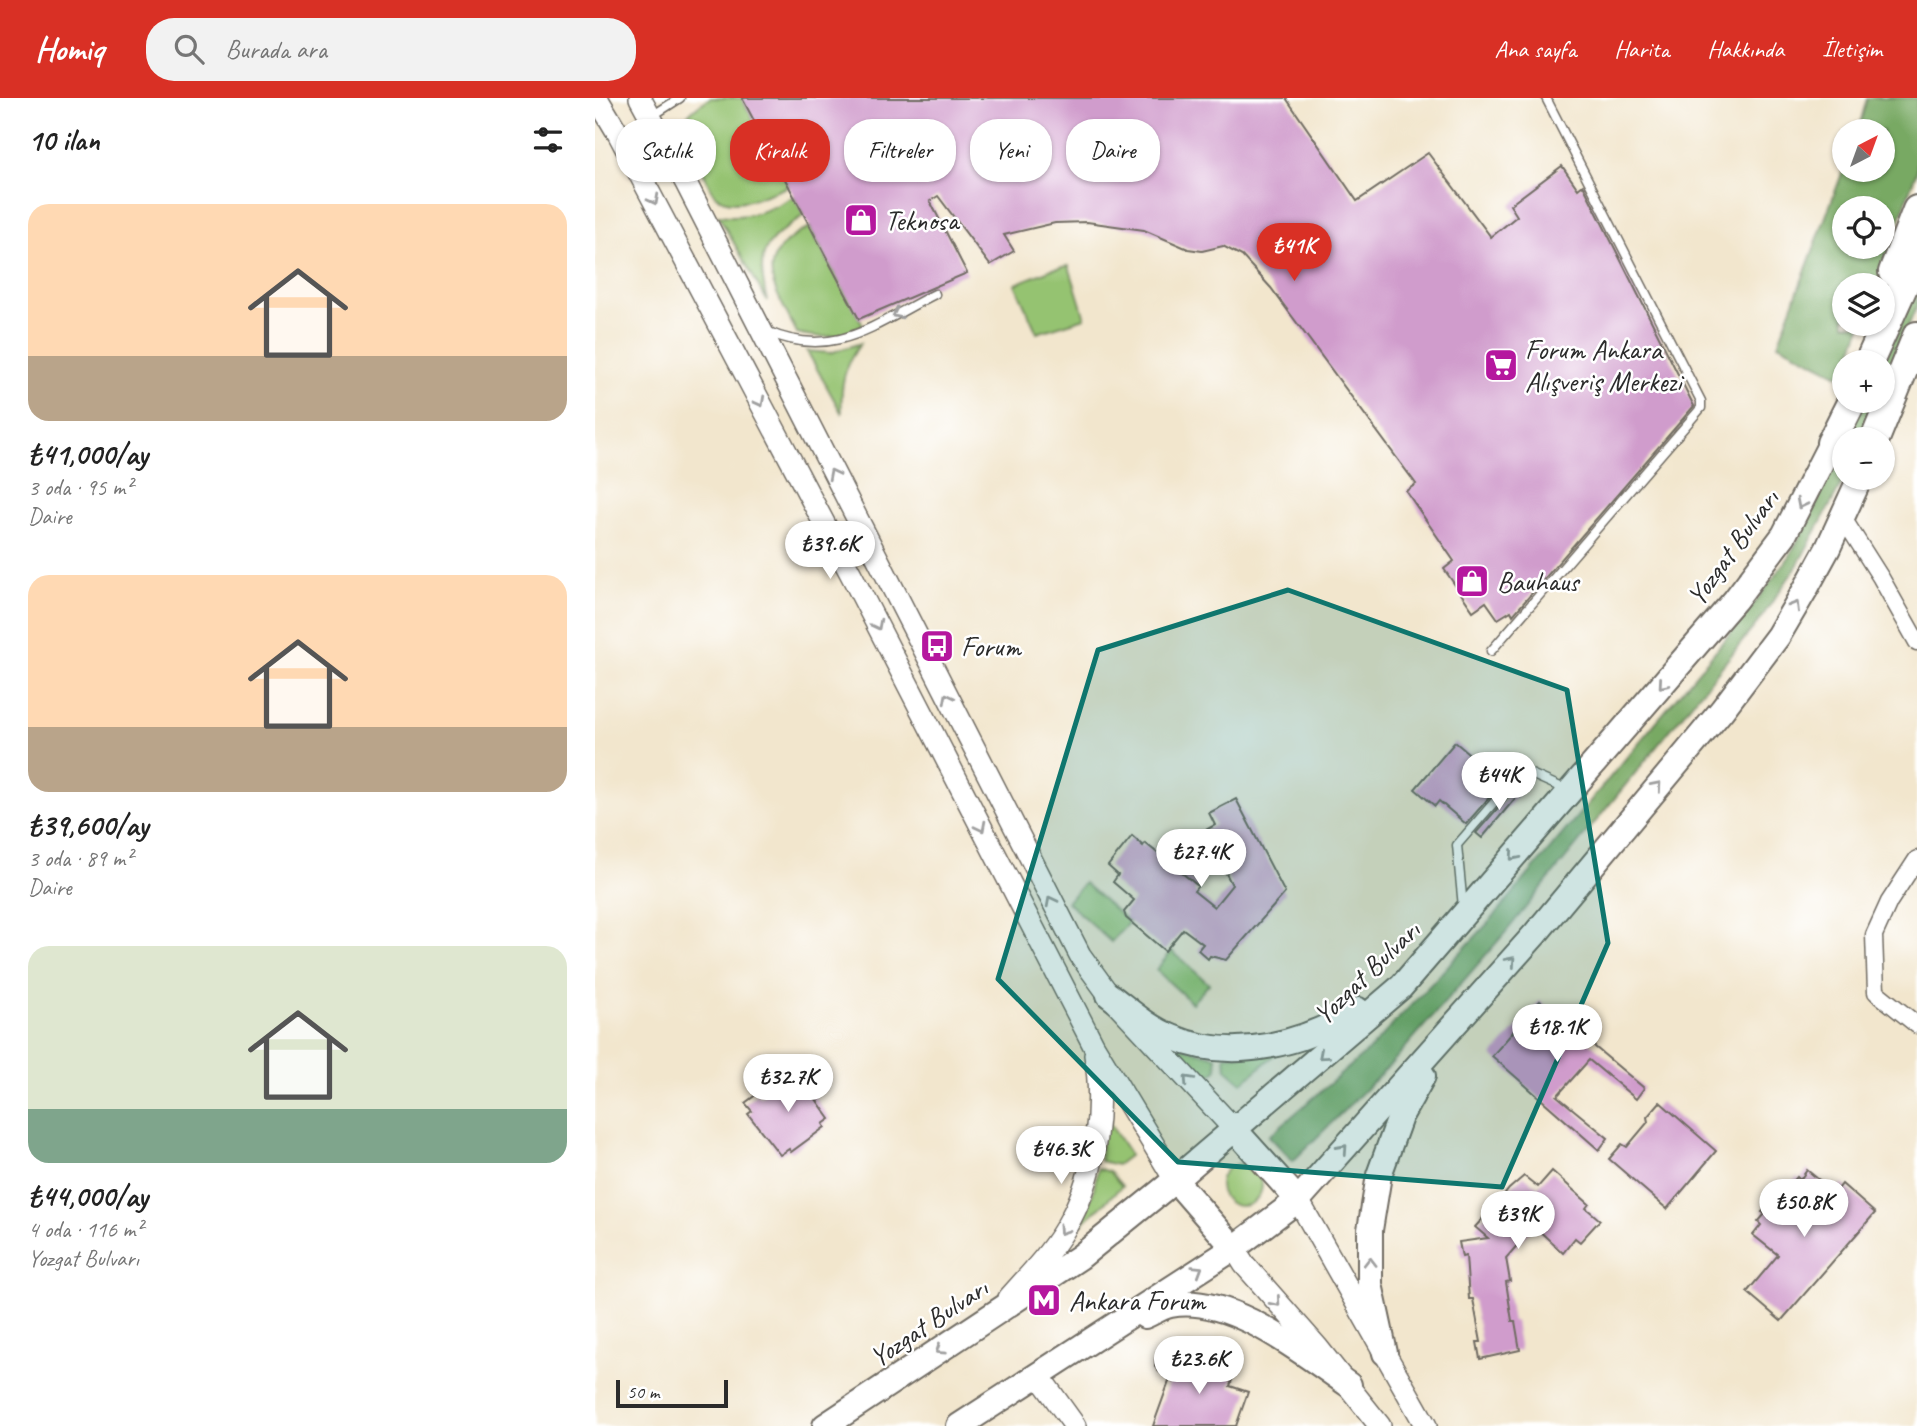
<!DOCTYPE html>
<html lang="tr">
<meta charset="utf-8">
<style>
body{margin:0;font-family:Caveat,sans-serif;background:#f2f2f2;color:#222;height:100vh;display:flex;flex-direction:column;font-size:26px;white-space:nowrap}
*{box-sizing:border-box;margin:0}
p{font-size:23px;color:#767676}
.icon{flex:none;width:38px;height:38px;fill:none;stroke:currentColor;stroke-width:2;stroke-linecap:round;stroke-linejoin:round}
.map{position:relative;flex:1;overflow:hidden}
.sheet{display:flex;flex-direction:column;background:#fff;width:595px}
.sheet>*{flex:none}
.top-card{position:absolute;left:21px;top:21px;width:665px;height:63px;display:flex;gap:14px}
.needle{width:46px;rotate:41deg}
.buttons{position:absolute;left:1237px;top:21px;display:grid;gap:14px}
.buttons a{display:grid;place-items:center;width:63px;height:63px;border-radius:50%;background:#fff;box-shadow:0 2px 5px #0004;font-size:35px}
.scale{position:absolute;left:21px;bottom:18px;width:112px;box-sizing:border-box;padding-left:7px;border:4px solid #2b2b2b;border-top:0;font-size:19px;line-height:24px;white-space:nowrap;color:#2b2b2b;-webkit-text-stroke:5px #fff;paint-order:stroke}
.price{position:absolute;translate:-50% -60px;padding:0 16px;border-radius:24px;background:#fff;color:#222;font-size:23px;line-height:46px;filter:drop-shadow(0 2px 4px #0008)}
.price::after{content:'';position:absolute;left:50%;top:42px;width:21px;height:16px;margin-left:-10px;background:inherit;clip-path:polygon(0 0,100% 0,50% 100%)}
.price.on{background:#d93025;color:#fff}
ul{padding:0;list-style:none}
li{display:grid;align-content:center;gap:14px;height:371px;padding:0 28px}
li span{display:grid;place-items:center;height:217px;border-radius:21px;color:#555}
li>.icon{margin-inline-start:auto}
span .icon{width:126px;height:126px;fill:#fffc;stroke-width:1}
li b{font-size:30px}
h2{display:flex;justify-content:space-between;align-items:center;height:84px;padding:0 28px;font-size:30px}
.tag{padding:0 24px;border-radius:28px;background:#fff;box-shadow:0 2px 5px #0004;font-size:24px;line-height:63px}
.tag.on{background:#d93025;color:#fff}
header{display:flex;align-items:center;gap:42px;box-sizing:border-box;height:98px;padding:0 35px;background:#d93025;color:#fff}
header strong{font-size:33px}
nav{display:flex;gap:38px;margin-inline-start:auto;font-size:24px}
.search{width:490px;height:63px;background:#f2f2f2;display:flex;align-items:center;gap:18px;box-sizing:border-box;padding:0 24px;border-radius:28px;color:#767676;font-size:26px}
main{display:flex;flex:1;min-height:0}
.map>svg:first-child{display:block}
</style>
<header>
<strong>Homiq</strong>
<div class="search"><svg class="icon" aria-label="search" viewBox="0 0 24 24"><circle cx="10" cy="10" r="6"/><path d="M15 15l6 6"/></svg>Burada ara</div>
<nav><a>Ana sayfa</a><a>Harita</a><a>Hakkında</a><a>İletişim</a></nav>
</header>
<main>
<section class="sheet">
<h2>10 ilan<svg class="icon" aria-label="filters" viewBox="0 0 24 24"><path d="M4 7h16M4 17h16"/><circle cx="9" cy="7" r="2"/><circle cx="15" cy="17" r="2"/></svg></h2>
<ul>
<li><span style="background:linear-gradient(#ffd9b3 70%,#b9a48a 0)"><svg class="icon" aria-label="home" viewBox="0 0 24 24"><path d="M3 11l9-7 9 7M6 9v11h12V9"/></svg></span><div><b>₺41,000/ay</b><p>3 oda · 95 m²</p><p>Daire</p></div></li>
<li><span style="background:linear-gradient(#ffd9b3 70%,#b9a48a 0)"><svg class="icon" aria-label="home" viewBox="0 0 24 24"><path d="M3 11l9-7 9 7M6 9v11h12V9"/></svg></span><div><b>₺39,600/ay</b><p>3 oda · 89 m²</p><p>Daire</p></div></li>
<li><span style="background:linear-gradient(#dfe7d0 75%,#7fa58c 0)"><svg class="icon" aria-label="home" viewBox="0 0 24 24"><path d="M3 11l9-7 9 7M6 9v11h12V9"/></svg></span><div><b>₺44,000/ay</b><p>4 oda · 116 m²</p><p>Yozgat Bulvarı</p></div></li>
</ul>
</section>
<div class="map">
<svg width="1322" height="1328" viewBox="0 0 1322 1328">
<rect width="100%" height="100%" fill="#fff"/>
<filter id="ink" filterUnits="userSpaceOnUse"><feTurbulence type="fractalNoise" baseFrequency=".0143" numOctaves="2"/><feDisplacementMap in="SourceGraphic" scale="14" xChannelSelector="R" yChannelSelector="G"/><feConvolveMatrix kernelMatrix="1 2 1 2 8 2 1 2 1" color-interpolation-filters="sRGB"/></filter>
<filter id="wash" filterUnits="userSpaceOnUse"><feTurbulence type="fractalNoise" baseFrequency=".00686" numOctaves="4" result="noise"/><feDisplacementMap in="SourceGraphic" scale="28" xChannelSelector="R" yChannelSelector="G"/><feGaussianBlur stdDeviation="1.57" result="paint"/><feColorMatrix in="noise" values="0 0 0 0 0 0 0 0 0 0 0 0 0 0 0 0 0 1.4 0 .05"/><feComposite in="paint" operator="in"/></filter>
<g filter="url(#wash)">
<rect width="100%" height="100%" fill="#f2e6cd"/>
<g fill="#95c371" stroke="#60774e" stroke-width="2">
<path d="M115,0h32l47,88c-17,7 -58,26 -74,9 -8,-9 -8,-21 -17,-29 -17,-35 -27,-45 12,-68z"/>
<path d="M199,98l10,19c-40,29 -49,34 -37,86l-49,-86c30,4 51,-4 76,-19z"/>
<path d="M215,129l53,98c-20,14 -43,14 -66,8 -24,-48 -48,-75 13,-106z"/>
<polygon points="474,168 490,220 442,235 420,186 457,171"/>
<path d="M266,245c-17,22 -21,42 -19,71l-35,-63 23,2z"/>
<polygon points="489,785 534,824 516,844 472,804"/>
<polygon points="577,853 614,886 597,905 561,872"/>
<polygon points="570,944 621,959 622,971 613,980"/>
<polygon points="683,954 647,985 631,971 630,958"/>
<polygon points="508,1015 535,1057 522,1067 505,1063"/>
<circle cx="646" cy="1087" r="21"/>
<polygon points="503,1070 515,1074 527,1088 486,1127 498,1095"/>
</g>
<g fill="#78a963" stroke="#526a47" stroke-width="2" fill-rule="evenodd">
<path d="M1272,0h50v72l-40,115h-32v39h17l-14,38h-3l-3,15 -64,-33 66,-176 1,2h38v-39h-25zM1250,110h38v39h-38z"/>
<polygon points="1322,182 1322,208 1288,285 1288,264"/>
<polygon points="1266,303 1281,303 1265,341 1250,341 1249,378 1245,389 1202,468 1164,523 910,835 796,966 698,1063 674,1038 775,951 895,823 1152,515 1194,459 1216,418"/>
</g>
<g id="blocks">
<g fill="#d09ccc">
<polygon points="147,0 691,0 762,103 833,55 896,139 922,118 915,107 967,68 983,91 988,87 1099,308 918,517 916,513 903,521 891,504 878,513 849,471 859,463 811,393 821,386 676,190 647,158 628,148 607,153 593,151 549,132 492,124 460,125 409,137 419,153 395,167 343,98 335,103 372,175 264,221"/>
<polygon points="860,644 891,670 897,664 913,678 871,726 844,703 840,708 820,691"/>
<polygon points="923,687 928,691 887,740 881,735"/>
<polygon points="641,701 690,795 631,862 615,858 613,861 603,852 608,846 588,831 570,853 531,820 529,814 539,802 518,784 523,777 513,768 537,738 548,748 550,745 603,788 599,793 619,809 637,787 609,733 620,727 614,715"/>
<polygon points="945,903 1049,990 1041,1001 994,962 962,998 1013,1040 1004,1052 897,958"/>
<polygon points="195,972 203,983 206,980 235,1021 228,1026 230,1029 196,1054 194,1051 185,1057 153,1016 157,1013 150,1005 162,996 165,999 186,983 184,981"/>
<polygon points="1065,1004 1121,1053 1072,1111 1014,1061 1027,1046 1032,1049 1053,1024 1052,1019"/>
<polygon points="1212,1072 1240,1095 1247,1086 1280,1115 1186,1223 1152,1194 1183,1157 1158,1137 1166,1127 1163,1124 1170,1116 1167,1114 1193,1085 1195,1087 1202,1079 1205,1082"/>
<polygon points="957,1073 994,1106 991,1110 1005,1122 985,1144 980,1140 968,1155 939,1128 911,1160 915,1183 911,1184 917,1223 920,1223 925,1252 885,1261 882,1244 886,1244 878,1201 874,1201 871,1158 867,1159 864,1144 893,1140 880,1129 891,1117 892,1119 914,1091 929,1078 943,1089"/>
<polygon points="568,1257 573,1258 579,1269 595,1274 600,1258 640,1273 635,1288 653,1294 641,1328 558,1328 576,1278 564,1274 560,1269 560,1261"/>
</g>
</g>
</g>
<g filter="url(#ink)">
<use href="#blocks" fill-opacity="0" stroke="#716c64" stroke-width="2"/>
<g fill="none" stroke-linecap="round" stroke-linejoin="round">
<g stroke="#716c64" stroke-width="11">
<g id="lane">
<polyline points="57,18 85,0"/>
<path d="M171,233c68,30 109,-7 169,-37"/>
<polyline points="896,553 1106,310 1106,303 951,0"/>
<polyline points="868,809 862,747 927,672 972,692"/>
</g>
</g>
<g stroke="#716c64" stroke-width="19">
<g id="street">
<polyline points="1248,420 1286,480 1322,544"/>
<polyline points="1322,761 1294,804 1279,837 1281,894 1322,927"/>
</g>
</g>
<g stroke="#716c64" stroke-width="24">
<g id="secondary">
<polyline points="2,0 24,37 258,480 499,948 580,1082"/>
<polyline points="45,0 91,85 485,857 514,897 640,1032"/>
<polyline points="703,1102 831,1328"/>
<polyline points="639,1150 649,1166 723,1250 785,1328"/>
<path d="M414,1200c22,-25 47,-50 62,-80 25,-47 33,-111 24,-163"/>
<polyline points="444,1278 480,1328"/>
</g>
</g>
<g stroke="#716c64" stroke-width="28">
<g id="primary">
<path d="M514,897c20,15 39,33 63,42 60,26 132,7 186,-27"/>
<polyline points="640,1032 703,1102"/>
<polyline points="580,1082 639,1150"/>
<path d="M550,1218c7,-3 16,-9 25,-11 60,-12 132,48 179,80"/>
<polyline points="790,1255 775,1186 775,1132 784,1077 805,1019 828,978"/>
<polyline points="230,1328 485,1159 580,1082 806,889 1140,502 1189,437 1236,345"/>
<polyline points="364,1328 639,1150 703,1102 941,835 1127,612 1183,538 1210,492 1233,450 1265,380"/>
</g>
</g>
<g stroke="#716c64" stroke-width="32">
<g id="highway">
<polyline points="1298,174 1322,112"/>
<polyline points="1274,264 1322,158"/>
<polyline points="1280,341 1322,238"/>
<polyline points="1236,345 1257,303"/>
</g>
</g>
<use href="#lane" stroke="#fff" stroke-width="8"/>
<use href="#street" stroke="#fff" stroke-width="16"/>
<use href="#secondary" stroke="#fff" stroke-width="21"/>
<use href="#primary" stroke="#fff" stroke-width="24"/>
<use href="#highway" stroke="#fff" stroke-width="28"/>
</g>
<defs><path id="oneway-chevron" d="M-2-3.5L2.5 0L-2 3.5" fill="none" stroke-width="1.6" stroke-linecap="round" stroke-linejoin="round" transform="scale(1.75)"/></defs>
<g stroke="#a0a0a0">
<use href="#oneway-chevron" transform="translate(59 102) rotate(62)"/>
<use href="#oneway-chevron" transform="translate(302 216) rotate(153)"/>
<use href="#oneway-chevron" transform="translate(165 304) rotate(62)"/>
<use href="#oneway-chevron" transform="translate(238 376) rotate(-117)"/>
<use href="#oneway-chevron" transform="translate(1206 406) rotate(117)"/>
<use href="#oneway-chevron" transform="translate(1200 508) rotate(-59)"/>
<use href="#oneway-chevron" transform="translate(282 527) rotate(63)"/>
<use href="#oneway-chevron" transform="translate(1068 586) rotate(131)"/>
<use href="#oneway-chevron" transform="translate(353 600) rotate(-117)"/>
<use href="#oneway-chevron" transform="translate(1062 688) rotate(-49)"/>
<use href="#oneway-chevron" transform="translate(386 729) rotate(63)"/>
<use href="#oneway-chevron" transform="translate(919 758) rotate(131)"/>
<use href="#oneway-chevron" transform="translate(456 803) rotate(-117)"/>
<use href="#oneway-chevron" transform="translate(916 863) rotate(-49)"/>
<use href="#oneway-chevron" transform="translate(728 957) rotate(139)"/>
<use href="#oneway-chevron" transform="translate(593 982) rotate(-133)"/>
<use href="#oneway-chevron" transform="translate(748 1051) rotate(-48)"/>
<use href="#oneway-chevron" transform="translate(468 1132) rotate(124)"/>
<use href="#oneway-chevron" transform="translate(775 1164) rotate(-90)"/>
<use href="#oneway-chevron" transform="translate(603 1172) rotate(-32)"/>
<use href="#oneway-chevron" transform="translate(681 1204) rotate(49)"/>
<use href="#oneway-chevron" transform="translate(345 1252) rotate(146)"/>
</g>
</g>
<path fill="#0f766e" fill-opacity="0.2" stroke="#0f766e" stroke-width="5" stroke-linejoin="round" d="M693,492l279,100 41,253 -106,244 -324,-25 -180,-183 100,-329z"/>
<defs>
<g id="shop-square" transform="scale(1.75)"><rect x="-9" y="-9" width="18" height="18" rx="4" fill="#b5179e" stroke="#fff"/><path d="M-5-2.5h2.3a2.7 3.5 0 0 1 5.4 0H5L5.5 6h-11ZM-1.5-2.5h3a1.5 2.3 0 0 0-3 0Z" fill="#fff"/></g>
<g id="supermarket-square" transform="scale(1.75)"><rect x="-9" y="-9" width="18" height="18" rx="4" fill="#b5179e" stroke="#fff"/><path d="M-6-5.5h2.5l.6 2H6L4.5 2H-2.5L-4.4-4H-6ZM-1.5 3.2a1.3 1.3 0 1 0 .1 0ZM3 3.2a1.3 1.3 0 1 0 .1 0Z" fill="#fff"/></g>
<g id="bus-square" transform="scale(1.75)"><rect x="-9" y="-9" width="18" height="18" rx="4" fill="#b5179e" stroke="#fff"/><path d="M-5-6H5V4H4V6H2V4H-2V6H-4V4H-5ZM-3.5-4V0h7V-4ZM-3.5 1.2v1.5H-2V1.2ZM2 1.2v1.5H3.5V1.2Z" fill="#fff"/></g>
<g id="metro-square" transform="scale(1.75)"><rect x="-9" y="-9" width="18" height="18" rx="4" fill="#b5179e" stroke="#fff"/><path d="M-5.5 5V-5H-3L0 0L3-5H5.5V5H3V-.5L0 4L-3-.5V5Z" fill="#fff"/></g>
</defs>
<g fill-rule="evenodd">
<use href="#shop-square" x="266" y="122"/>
<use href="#supermarket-square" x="906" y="267"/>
<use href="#shop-square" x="877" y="483"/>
<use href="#bus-square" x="342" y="548"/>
<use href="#metro-square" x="449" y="1202"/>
</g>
<g text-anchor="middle" stroke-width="5" stroke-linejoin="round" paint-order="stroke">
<g font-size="28" fill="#2b2b2b" stroke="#fff" text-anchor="start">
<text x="290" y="132">Teknosa</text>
<text x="930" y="261">Forum Ankara<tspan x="930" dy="32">Alışveriş Merkezi</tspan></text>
<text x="902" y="493">Bauhaus</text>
<text x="366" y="558">Forum</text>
<text x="474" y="1212">Ankara Forum</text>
</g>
<g font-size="28" fill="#2b2b2b" stroke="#fff">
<text transform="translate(1137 449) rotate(-54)" y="10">Yozgat Bulvarı</text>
<text transform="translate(771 874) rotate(-44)" y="10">Yozgat Bulvarı</text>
<text transform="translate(333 1224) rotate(-34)" y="10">Yozgat Bulvarı</text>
</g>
</g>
</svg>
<div class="buttons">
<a><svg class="needle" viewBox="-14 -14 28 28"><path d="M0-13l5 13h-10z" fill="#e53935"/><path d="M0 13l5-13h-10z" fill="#767676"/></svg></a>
<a><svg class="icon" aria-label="locate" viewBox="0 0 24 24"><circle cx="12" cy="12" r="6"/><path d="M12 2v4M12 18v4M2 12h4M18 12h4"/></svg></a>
<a><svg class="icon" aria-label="layers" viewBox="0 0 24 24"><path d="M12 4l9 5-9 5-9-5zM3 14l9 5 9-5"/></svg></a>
<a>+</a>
<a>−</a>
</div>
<div class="scale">50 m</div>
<b class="price on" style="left:699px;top:185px">₺41K</b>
<b class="price" style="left:235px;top:483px">₺39.6K</b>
<b class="price" style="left:904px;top:714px">₺44K</b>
<b class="price" style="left:606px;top:791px">₺27.4K</b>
<b class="price" style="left:962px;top:966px">₺18.1K</b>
<b class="price" style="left:193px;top:1016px">₺32.7K</b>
<b class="price" style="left:466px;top:1088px">₺46.3K</b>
<b class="price" style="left:1209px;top:1141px">₺50.8K</b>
<b class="price" style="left:923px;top:1153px">₺39K</b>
<b class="price" style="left:604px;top:1298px">₺23.6K</b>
<div class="top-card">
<a class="tag">Satılık</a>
<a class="tag on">Kiralık</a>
<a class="tag">Filtreler</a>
<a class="tag">Yeni</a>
<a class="tag">Daire</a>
</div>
</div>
</main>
